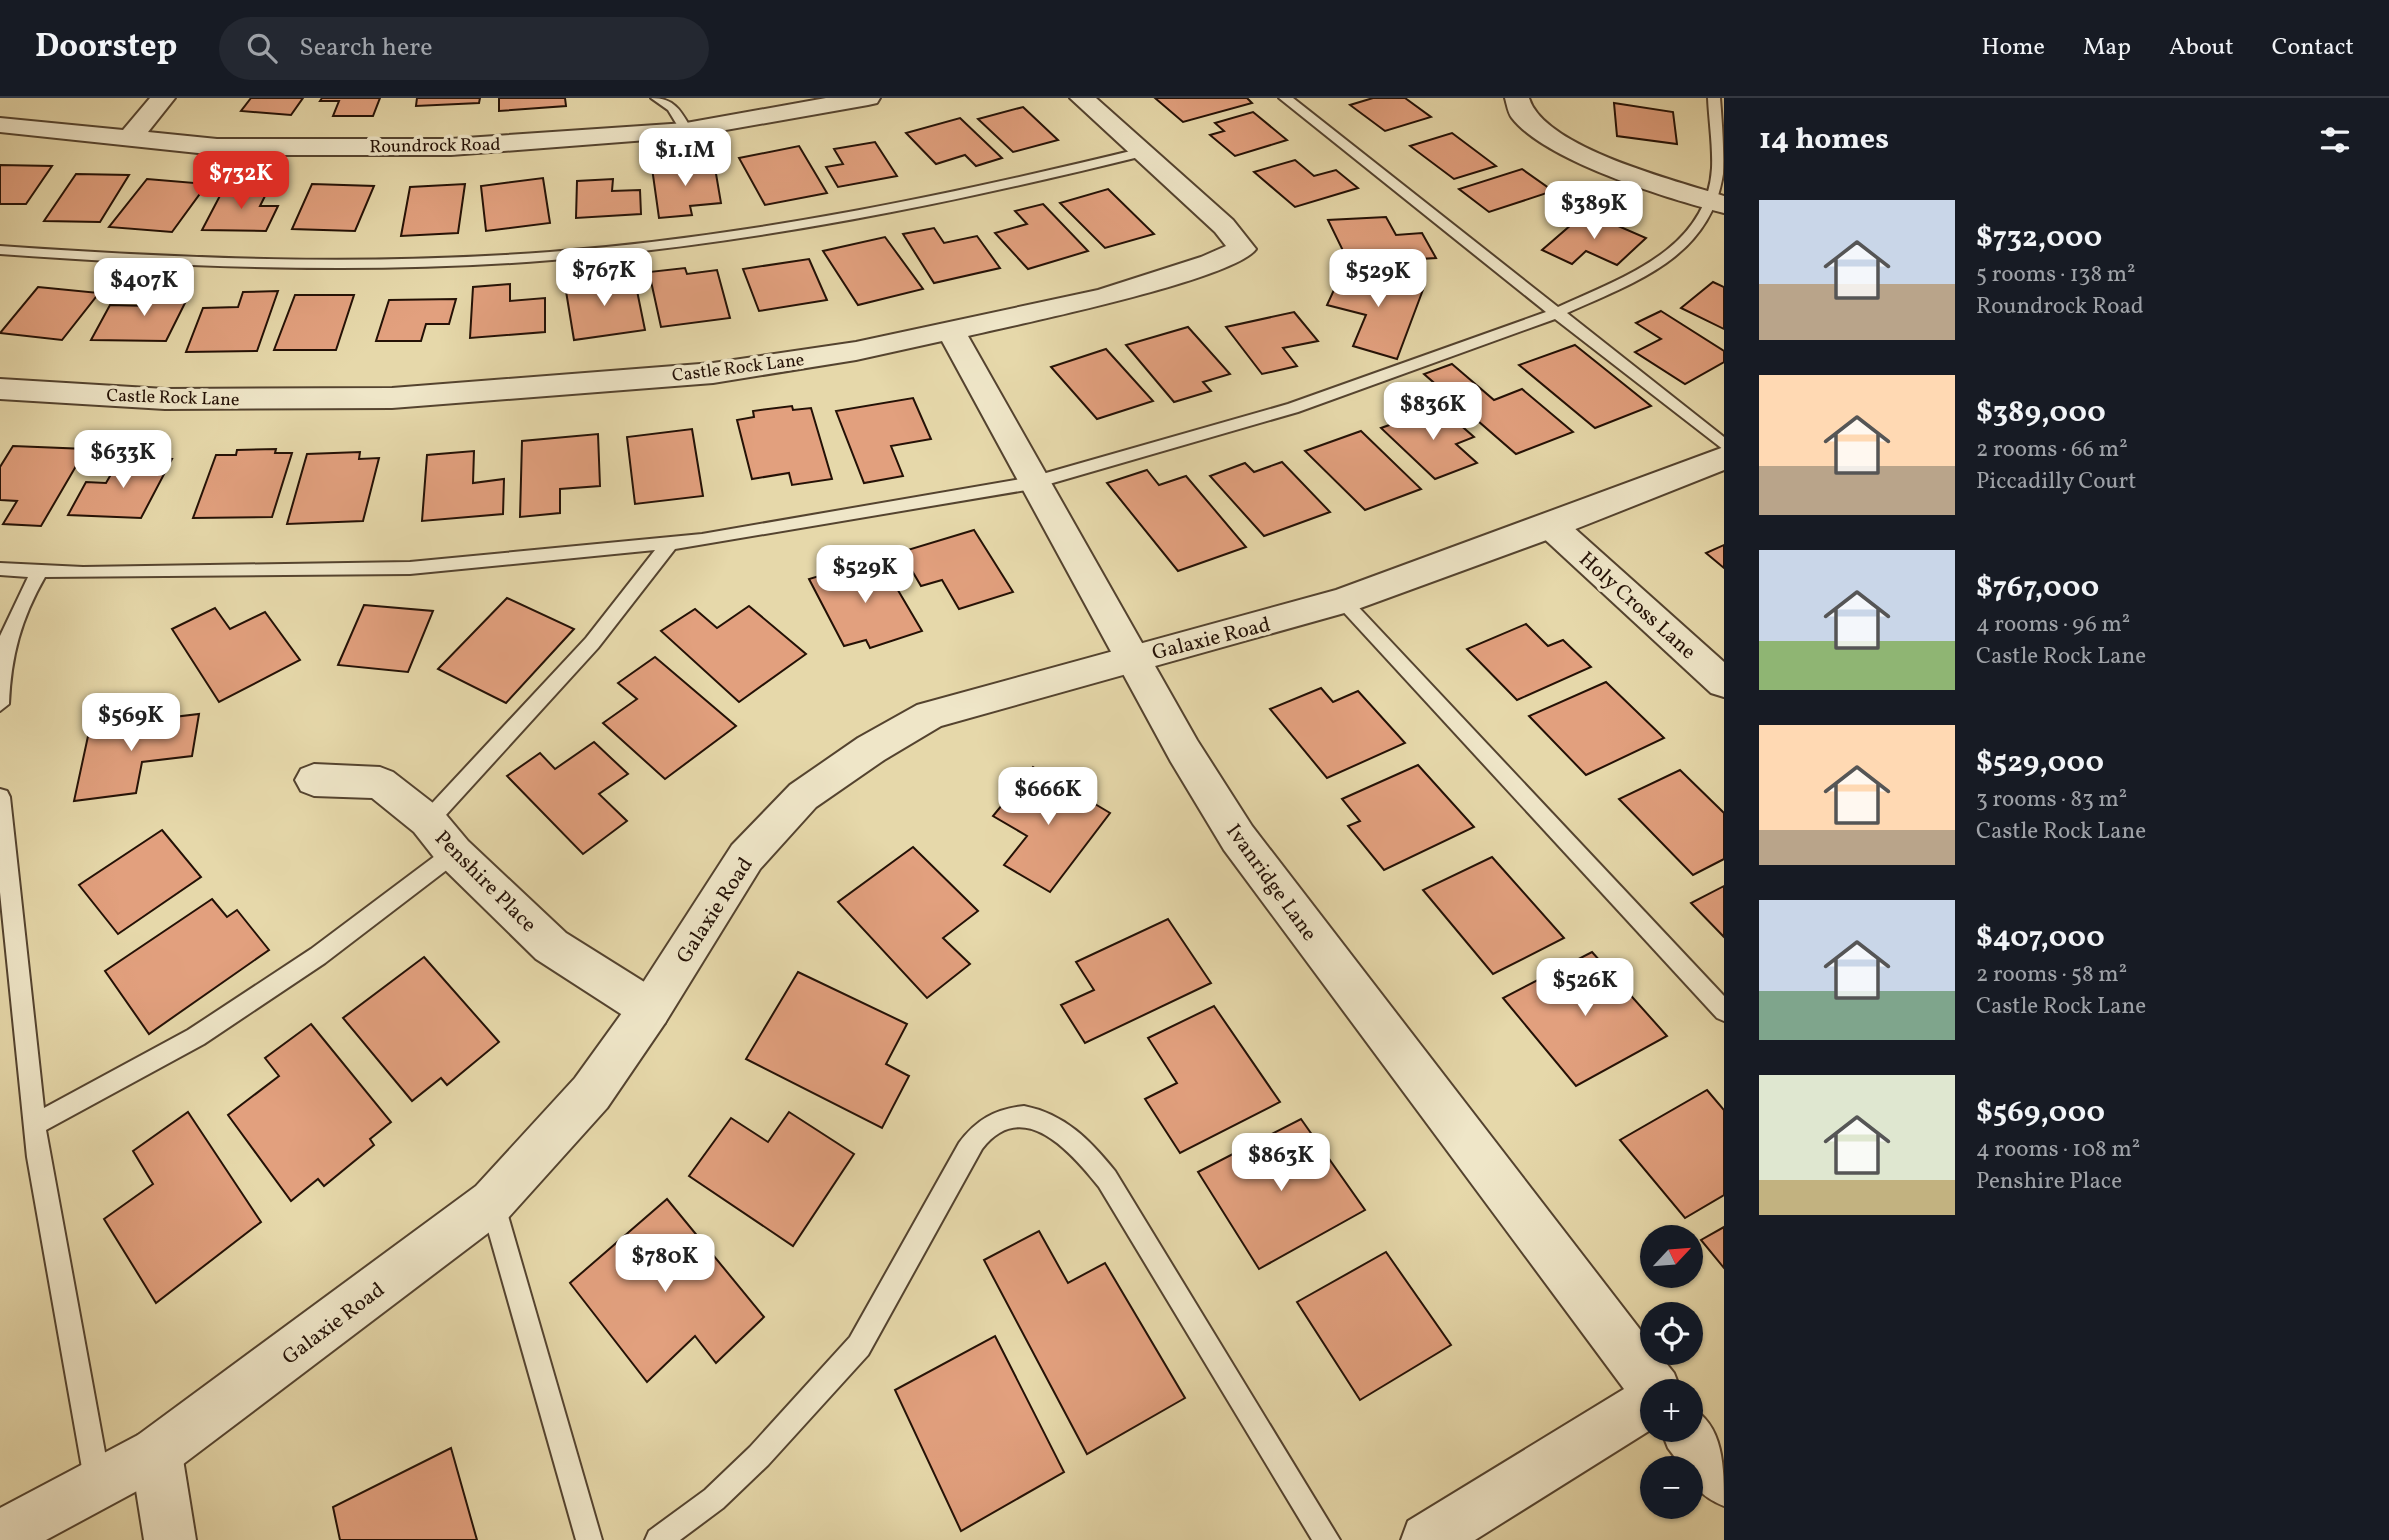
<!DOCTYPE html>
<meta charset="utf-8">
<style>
body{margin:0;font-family:Vollkorn,serif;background:#242831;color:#f1f3f6;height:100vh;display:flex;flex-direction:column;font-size:26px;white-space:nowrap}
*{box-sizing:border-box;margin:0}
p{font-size:23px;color:#9ea1a6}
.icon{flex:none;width:38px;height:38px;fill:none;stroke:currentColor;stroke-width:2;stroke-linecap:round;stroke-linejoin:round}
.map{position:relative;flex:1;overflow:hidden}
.sheet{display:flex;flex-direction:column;background:#171b24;width:665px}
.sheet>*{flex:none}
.needle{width:46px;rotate:64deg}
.controls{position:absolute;left:1640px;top:1127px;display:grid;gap:14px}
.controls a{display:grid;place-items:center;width:63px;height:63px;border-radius:50%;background:#171b24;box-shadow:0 2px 5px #0004;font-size:35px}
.price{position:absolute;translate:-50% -60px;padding:0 16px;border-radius:14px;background:#fff;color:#222;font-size:23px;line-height:46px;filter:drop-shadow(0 2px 4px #0008)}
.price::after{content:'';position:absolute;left:50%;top:42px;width:21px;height:16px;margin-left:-10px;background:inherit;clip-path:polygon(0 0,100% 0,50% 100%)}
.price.selected{background:#d93025;color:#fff}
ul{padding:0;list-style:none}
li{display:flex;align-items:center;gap:21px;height:175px;padding:0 35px}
li span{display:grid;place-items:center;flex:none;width:196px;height:140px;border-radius:0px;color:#555}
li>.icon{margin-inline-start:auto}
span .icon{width:84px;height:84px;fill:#fffc;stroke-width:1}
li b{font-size:30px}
h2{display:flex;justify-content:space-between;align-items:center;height:84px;padding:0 35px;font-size:30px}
header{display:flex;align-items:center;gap:42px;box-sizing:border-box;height:98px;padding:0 35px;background:#171b24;border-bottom:2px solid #363941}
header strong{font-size:33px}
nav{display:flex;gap:38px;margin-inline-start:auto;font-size:24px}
.search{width:490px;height:63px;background:#242831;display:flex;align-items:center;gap:18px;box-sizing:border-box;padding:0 24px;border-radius:38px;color:#9ea1a6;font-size:26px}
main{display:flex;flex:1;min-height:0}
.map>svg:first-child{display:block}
</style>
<header>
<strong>Doorstep</strong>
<div class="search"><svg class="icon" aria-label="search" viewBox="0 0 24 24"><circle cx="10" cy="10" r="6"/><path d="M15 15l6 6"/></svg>Search here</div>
<nav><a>Home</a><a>Map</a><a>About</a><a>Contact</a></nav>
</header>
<main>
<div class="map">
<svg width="1724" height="1442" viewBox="0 0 1724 1442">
<rect width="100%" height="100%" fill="#e6d8aa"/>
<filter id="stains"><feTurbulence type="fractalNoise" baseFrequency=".00286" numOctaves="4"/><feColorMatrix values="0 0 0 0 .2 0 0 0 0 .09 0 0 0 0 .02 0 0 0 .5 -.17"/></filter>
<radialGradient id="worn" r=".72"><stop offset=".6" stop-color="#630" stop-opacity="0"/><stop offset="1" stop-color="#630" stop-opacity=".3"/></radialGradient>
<g fill="#e2a07e" stroke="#241106" stroke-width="2">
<polygon points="251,0 303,0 291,17 241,13"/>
<polygon points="322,0 380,0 373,18 333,18 339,3 320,3"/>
<polygon points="417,0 480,0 479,5 416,8"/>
<polygon points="499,0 565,0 566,8 499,13"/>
<polygon points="1155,0 1247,0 1252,5 1183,24"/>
<polygon points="1373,0 1405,0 1431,19 1385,33 1350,7"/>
<polygon points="1614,5 1673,14 1677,46 1617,38"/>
<polygon points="1023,9 1058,42 1013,54 978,21"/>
<polygon points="1253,14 1287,42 1235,58 1210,37 1224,33 1215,25"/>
<polygon points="960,20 1002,60 976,68 965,57 936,66 906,35"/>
<polygon points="1452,35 1496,68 1454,81 1410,48"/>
<polygon points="875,44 897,78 838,89 826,69 843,66 834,51"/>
<polygon points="799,48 827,95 765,107 739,60"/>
<polygon points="1295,62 1314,78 1336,72 1358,90 1295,109 1254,74"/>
<polygon points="714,64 721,105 690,108 692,117 659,120 652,70"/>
<polygon points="0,67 52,68 26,106 0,106"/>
<polygon points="1522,71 1553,93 1489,114 1459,91"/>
<polygon points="76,76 129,77 100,124 44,123"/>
<polygon points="543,80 550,125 486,133 481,88"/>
<polygon points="147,81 207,86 172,134 109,129"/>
<polygon points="613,81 612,93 640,92 641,116 576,120 577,83"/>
<polygon points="312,86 374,88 355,133 292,131"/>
<polygon points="465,86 458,135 401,138 410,89"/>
<polygon points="224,90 269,90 260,108 278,108 266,133 202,132"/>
<polygon points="1108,91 1154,136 1105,150 1060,105"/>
<polygon points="1043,106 1088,153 1028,171 995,135 1027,126 1015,113"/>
<polygon points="1586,114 1646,140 1617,167 1586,153 1572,166 1542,152"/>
<polygon points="1386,119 1396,137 1422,135 1436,160 1349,165 1328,122"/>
<polygon points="934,130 944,145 977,138 1000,170 934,185 903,136"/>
<polygon points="885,139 923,191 858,207 823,153"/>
<polygon points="809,161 827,202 759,213 743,171"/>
<polygon points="1345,168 1424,189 1397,261 1353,248 1366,217 1327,207"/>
<polygon points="685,170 687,176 717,172 730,220 661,229 649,174"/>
<polygon points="634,178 645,232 574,242 565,187"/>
<polygon points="1713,184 1724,189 1724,231 1681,210"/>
<polygon points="510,186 510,203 545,200 545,234 470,240 473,189"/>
<polygon points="38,189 99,195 62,242 0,235"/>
<polygon points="156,191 192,191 166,243 91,242 110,207 148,208"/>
<polygon points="278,193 257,253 186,254 203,210 238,209 243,194"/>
<polygon points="295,197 354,197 336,252 274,252"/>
<polygon points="456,201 449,226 426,226 421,243 376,243 389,202"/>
<polygon points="1661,213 1724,253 1724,264 1685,286 1635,254 1661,241 1636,225"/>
<polygon points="1294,214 1318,243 1283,250 1297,268 1262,276 1226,229"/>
<polygon points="1188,229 1230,276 1203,284 1211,293 1174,304 1126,247"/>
<polygon points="1575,247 1651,308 1595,330 1519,267"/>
<polygon points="1106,251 1153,303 1097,321 1051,269"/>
<polygon points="1452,266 1494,302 1522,291 1573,334 1516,356 1424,276"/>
<polygon points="913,300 931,341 891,348 903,378 864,385 836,313"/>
<polygon points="792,308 793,312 811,310 832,381 792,387 789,375 752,381 737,322 754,319 753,313"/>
<polygon points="1440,309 1474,339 1456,346 1477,365 1435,381 1381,330"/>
<polygon points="692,331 703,398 635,406 627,339"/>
<polygon points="1361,333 1421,391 1365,412 1305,353"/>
<polygon points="598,336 600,388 560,391 560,415 520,419 522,343"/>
<polygon points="13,348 86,351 41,428 3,426 17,403 0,402 0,369"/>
<polygon points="276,351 275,355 292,355 272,419 193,420 216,357 236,357 237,352"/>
<polygon points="474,353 473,385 504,381 503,416 422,423 427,357"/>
<polygon points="360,354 359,361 379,360 363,423 287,426 307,356"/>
<polygon points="121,359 172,361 141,420 68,417 86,384 106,385"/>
<polygon points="1282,364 1330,414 1264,438 1210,378 1245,365 1254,374"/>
<polygon points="1147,372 1159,387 1186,378 1246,449 1178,473 1107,385"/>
<polygon points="974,432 1013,494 959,511 942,482 921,488 901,454"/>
<polygon points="1724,447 1724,470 1706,455"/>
<polygon points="879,460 922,533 870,550 866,542 844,548 809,481"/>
<polygon points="507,500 574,531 506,605 438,571"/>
<polygon points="364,507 433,513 408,574 338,567"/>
<polygon points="749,508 806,556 739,604 661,533 695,511 717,530"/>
<polygon points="215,510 230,531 265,514 300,562 219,604 172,531"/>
<polygon points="1526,526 1548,548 1563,542 1591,569 1517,602 1467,551"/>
<polygon points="655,559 736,628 665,681 603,625 637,601 618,585"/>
<polygon points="1606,584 1664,640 1586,677 1529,618"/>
<polygon points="1321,590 1333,604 1358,593 1405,645 1327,680 1270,611"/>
<polygon points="199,616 192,658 142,664 136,695 74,703 90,629"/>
<polygon points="594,644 628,676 599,696 627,723 583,756 507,678 540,655 555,671"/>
<polygon points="1418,667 1474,729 1384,772 1348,728 1360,723 1342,701"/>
<polygon points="1033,669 1110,715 1050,794 1004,767 1027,738 993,718"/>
<polygon points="1680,672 1724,715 1724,761 1693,777 1619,701"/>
<polygon points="162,732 201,779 118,836 79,787"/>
<polygon points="913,749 978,813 943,840 970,866 927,900 838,804"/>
<polygon points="1492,759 1564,840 1493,876 1423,792"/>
<polygon points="1724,788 1724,839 1691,805"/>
<polygon points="212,801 227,819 237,812 269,852 149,936 105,873"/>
<polygon points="1168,821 1211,885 1085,945 1061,907 1094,892 1076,864"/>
<polygon points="1592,854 1667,938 1576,988 1503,900"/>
<polygon points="424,859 499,944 447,987 441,980 412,1003 343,920"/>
<polygon points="798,874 907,926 886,966 909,978 882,1030 746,961"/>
<polygon points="1214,908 1280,1004 1180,1055 1145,1001 1177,985 1148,940"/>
<polygon points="311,926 391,1024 370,1041 374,1047 324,1088 318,1081 291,1103 228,1017 279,978 265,960"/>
<polygon points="1707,992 1724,1012 1724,1097 1685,1120 1620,1042"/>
<polygon points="188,1014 261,1124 156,1205 104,1121 153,1086 133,1053"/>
<polygon points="789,1014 854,1056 793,1148 689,1078 731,1020 768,1044"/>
<polygon points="1301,1021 1365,1112 1259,1171 1198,1074"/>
<polygon points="667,1101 764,1219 716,1265 695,1238 647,1284 570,1185"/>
<polygon points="1724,1129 1724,1170 1701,1142"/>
<polygon points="1039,1133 1068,1185 1105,1165 1185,1300 1087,1356 984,1162"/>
<polygon points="1386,1154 1451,1247 1360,1302 1297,1204"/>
<polygon points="995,1238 1064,1374 961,1433 895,1292"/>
<polygon points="451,1350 477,1442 340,1442 333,1409"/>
</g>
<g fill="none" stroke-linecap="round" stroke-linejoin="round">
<g stroke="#54432f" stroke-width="4">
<g id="service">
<path d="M651,0c24,0 30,13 41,32l-2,3h-8l-14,-23z"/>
<path d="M1279,0h14l265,209c63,-29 149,-57 154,-139 1,-23 -3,-47 -4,-70h12c2,24 4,52 3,76 -13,84 -88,108 -156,139l157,124v13l-169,-131 -257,93 -266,77 -357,60 -77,99 -163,179h-14l-3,-6 3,-6 165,-177 69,-88 -245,24 -365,3c-24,42 -34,79 -36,127l-9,7v-75l28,-59 -28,-2v-12l83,4 327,-5 292,-28 330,-57 256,-73 258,-92z"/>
<path d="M1143,50l6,4 -2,3c-198,49 -390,88 -595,105 -183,15 -369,7 -552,-6v-8c183,13 367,20 550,6 203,-16 396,-56 593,-104z"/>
<polygon points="1343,497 1349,499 1724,898 1724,923 1717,920 1337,507 1334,503 1337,499"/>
<polygon points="0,691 7,693 10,699 44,1010 188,932 311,851 447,749 454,747 461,749 464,755 461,761 325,865 204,946 46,1032 111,1387 107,1396 98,1400 89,1396 85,1387 27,1059 0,794"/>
<path d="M1024,1008c41,8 66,34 91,65l225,369h-28l-213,-353c-28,-35 -76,-91 -117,-38l-114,206 -100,110 -45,43 -43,32h-35l4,-9 56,-41 45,-43 100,-110 109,-194c17,-23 36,-34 65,-37z"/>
<polygon points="492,1092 500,1096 504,1104 602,1442 576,1442 480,1104 484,1096"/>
</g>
</g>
<g stroke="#54432f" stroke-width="4">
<g id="minor">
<polygon points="150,0 175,0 148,34 217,41 451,41 686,25 826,0 880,0 877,5 868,7 686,39 451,57 217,57 0,34 0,20 123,32"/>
<path d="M1070,0h26l137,122 23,29c-22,31 -241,76 -288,87l229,404 55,86 400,519v8h6l16,20 7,18h-29v38l-177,111h-74l7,-19 216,-132 -400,-539 -53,-88 -229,-421 -86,19 -143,23 -321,25 -227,1 -165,-10v-20l165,10 227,-1 321,-25 143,-21 242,-52 103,-33 25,-11 -11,-14z"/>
<path d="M1505,0h24c15,50 148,83 195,98v17c-53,-13 -179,-52 -212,-95 -4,-5 -5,-13 -7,-20z"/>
<polygon points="1551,416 1563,420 1724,564 1724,599 1711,595 1539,436 1535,428 1539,420"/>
<polygon points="314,666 380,669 393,674 442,712 468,743 566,835 665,897 671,911 665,925 650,930 635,925 536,861 440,767 414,734 372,700 314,698 301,693 295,682 301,671"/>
<path d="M1690,1309c34,18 34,60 34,99 -17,-7 -34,-18 -34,-38h-7l-15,-20 -7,-18h29z"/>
<polygon points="156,1329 174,1337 182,1355 196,1442 144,1442 130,1355 138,1337"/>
</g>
</g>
<g stroke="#54432f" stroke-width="4">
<polygon id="tertiary" points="1724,349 1724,372 1563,436 1355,512 941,628 884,662 816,709 760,771 665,925 607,1010 508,1120 174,1373 46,1442 0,1442 0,1410 138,1337 476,1088 575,980 635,897 732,747 790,687 858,640 917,607 1336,492"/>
</g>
<use href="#service" fill="#efe6c8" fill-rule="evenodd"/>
<use href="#minor" fill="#efe6c8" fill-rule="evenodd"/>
<use href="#tertiary" fill="#efe6c8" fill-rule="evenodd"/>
</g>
<g text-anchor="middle" stroke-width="7" stroke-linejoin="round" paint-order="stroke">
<g font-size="18" fill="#241106" stroke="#efe6c8">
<text transform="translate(435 47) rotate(-1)" y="6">Roundrock Road</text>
<text transform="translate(738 269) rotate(-7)" y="6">Castle Rock Lane</text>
<text transform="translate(173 299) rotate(2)" y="6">Castle Rock Lane</text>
</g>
<g font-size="21" fill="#241106" stroke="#efe6c8">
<text transform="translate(1638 507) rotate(42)" y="7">Holy Cross Lane</text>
<text transform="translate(1211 540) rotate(-14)" y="7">Galaxie Road</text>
<text transform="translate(486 783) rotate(45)" y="7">Penshire Place</text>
<text transform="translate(1272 784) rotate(54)" y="7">Ivanridge Lane</text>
<text transform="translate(714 812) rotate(-57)" y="7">Galaxie Road</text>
<text transform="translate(333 1225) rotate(-37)" y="7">Galaxie Road</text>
</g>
</g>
<rect width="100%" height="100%" filter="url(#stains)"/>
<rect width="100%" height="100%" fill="url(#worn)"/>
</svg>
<div class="controls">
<a><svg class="needle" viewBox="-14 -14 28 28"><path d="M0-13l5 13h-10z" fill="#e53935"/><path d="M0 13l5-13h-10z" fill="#9ea1a6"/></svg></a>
<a><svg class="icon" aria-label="locate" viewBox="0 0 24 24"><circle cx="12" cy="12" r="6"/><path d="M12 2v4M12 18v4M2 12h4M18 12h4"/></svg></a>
<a>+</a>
<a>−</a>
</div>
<b class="price" style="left:685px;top:90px">$1.1M</b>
<b class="price selected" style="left:241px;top:113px">$732K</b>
<b class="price" style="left:1594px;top:143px">$389K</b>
<b class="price" style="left:604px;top:210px">$767K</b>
<b class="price" style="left:1378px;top:211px">$529K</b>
<b class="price" style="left:144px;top:220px">$407K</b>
<b class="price" style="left:1433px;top:344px">$836K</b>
<b class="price" style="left:123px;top:392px">$633K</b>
<b class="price" style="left:865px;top:507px">$529K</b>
<b class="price" style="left:131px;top:655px">$569K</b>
<b class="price" style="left:1048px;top:729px">$666K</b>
<b class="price" style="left:1585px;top:920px">$526K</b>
<b class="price" style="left:1281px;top:1095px">$863K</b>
<b class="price" style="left:665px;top:1196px">$780K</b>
</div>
<section class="sheet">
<h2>14 homes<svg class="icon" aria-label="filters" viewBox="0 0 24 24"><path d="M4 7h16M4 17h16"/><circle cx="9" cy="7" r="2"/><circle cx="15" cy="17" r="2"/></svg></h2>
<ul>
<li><span style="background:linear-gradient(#c9d6e8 60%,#b9a48a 0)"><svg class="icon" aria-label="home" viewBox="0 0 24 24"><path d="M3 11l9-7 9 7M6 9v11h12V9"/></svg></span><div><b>$732,000</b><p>5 rooms · 138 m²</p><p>Roundrock Road</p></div></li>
<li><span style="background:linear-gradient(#ffd9b3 65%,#b9a48a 0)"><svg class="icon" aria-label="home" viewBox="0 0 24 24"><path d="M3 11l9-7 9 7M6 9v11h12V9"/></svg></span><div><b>$389,000</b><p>2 rooms · 66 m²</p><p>Piccadilly Court</p></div></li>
<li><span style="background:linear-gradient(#c9d6e8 65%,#8fb573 0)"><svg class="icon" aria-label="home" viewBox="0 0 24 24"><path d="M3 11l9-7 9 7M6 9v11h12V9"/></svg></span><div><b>$767,000</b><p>4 rooms · 96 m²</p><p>Castle Rock Lane</p></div></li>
<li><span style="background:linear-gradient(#ffd9b3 75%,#b9a48a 0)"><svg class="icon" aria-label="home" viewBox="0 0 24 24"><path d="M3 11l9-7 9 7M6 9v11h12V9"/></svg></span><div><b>$529,000</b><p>3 rooms · 83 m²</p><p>Castle Rock Lane</p></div></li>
<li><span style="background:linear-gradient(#c9d6e8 65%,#7fa58c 0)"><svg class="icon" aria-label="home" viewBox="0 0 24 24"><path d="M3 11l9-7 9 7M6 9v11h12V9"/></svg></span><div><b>$407,000</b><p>2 rooms · 58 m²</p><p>Castle Rock Lane</p></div></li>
<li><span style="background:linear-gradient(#dfe7d0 75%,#c2b280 0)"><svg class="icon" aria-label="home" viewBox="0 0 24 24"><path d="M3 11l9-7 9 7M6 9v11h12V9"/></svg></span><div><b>$569,000</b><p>4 rooms · 108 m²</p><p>Penshire Place</p></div></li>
</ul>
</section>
</main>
